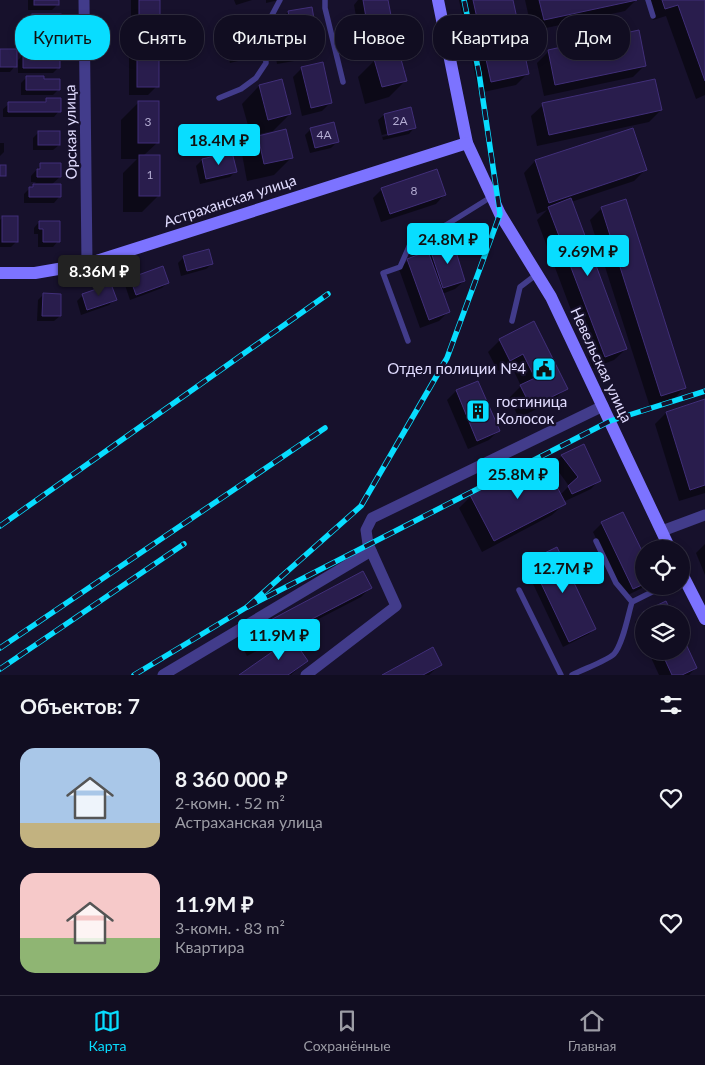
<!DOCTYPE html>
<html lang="ru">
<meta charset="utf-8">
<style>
body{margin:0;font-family:Lato,sans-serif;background:#1e1b2e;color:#f1f3f6;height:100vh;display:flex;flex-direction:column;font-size:19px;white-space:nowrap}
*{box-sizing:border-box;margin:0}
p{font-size:16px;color:#9c9ca5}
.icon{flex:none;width:28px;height:28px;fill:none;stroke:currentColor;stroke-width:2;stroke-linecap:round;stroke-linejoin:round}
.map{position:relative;height:675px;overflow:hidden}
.panel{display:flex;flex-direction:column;background:#110d21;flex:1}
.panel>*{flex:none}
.top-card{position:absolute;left:15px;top:15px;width:675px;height:45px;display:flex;gap:10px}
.buttons{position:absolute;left:635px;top:540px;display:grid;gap:10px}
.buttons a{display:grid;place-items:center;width:55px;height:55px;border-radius:50%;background:#110d21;box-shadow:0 2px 8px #0003,0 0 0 1px #302d3f;font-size:25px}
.price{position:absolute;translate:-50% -42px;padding:0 11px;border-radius:5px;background:#08ddff;color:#111;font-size:16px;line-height:32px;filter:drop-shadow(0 1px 2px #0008)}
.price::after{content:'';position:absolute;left:50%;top:30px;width:15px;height:11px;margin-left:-8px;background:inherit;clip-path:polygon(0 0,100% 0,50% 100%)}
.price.selected{background:#222;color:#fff}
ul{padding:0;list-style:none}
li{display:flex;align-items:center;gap:15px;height:125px;padding:0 20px}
li span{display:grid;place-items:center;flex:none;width:140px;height:100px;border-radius:15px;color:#555}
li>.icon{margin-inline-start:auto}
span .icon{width:60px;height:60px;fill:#fffc;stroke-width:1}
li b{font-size:21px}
h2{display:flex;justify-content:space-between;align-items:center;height:60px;padding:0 20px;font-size:21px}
.tag{padding:0 18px;border-radius:20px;background:#110d21;box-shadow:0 2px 8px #0003,0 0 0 1px #302d3f;font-size:18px;line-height:45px}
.tag.selected{background:#08ddff;color:#111}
.tabs{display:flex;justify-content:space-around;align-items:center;height:70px;border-top:1px solid #302d3f;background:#110d21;font-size:14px;color:#9c9ca5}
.tabs a{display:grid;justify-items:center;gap:2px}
.tabs .selected{color:#08ddff}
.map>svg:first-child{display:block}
</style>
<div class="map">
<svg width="705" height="675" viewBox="0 0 705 675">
<rect width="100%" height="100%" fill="#17112c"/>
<g fill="#0007" fill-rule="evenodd">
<polygon points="28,0 58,0 58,4 52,10 28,10"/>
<polygon points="131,0 159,0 159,29 150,38 131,38"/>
<polygon points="234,0 252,0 236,5"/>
<polygon points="266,0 279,0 266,3"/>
<polygon points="358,0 387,0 393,36 384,44 362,49 354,5"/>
<polygon points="459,0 512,0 528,73 516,85 479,93"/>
<polygon points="525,0 636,0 625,11 532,31"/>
<polygon points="647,0 705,0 705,95 696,99 666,16 653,20"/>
<polygon points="311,8 317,43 300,60 277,64 271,29 288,12"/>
<polygon points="32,15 60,40 54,46 20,46 19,34 26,28 26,21"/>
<polygon points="230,31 252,54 246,59 230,63 224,37"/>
<polygon points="138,47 157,86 148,95 129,95 129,56"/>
<polygon points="0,50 15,66 10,72 0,72"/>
<polygon points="549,51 645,65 633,77 544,96 537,63"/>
<polygon points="24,54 59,67 53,73 18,73 18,60"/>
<polygon points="375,60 406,80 389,97 365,104 358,77"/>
<polygon points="302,68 331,102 322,111 302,116 293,77"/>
<polygon points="27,77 59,89 53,95 21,95 21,83"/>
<polygon points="281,81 290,114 273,131 251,136 242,104 259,86"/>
<polygon points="47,99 59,111 54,117 3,117 3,109 9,104 42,104"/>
<polygon points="138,103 158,142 143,156 159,195 142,212 123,212 123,173 137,159 121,159 121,120"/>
<polygon points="543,105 661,110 649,122 537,146 531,116"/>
<path d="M384,115l30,13 -5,6 -26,6 -5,-20zM409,128v3l-27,6v-2z"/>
<polygon points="311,129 337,142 331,148 310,153 305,135"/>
<polygon points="39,132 59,145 53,150 33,150 33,138"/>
<polygon points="259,137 291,158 274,175 247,181 242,154"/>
<polygon points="0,143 4,143 4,152 0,156"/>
<polygon points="231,153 235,172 230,177 200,184 196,166 202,160"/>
<polygon points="535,161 645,170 634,181 571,202 626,349 614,360 593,368 537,220 547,210 537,214 524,173"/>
<polygon points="41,165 60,177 51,185 59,197 54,203 24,203 24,194 36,182 31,182 31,176"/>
<polygon points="382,189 444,195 436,204 381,222 373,198"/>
<polygon points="602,208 684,388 673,400 650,407 590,220"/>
<polygon points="2,218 17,241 11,247 0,247 0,220"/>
<polygon points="39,222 58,241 53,247 38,247 38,234 34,234 34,228"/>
<polygon points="431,250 464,281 455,289 442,294 448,312 439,321 420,328 399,269 408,260 428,253"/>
<polygon points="184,257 212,264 206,269 181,276 178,263"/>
<polygon points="131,279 168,282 162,288 130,300 125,285"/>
<polygon points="111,286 115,299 109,305 81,315 77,301 82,296"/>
<polygon points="43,295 60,316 54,321 37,321 38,300"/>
<polygon points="534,323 566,388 554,400 519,418 509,398 521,386 511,365 498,371 488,352 500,340"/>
<polygon points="477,382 498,431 489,440 468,449 447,400 456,391"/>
<polygon points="705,401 705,493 679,501 655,424 666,413"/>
<polygon points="562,456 599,480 591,489 563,502 564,504 552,515 482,552 459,508 471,496 560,495 569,486 553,464"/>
<polygon points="602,523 644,558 644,586 646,586 624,597 593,532"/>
<polygon points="705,544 705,575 696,553"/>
<polygon points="531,561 595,628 589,634 563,647 525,567"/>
<polygon points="362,573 370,588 361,597 247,656 240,642 248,633"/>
<polygon points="644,613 671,614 644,614 644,641 635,622"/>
<polygon points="648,651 681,651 696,668 689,675 659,675"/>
<polygon points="306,661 291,675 242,675"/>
<polygon points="441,664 429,675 384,675"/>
</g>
<g fill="#291d4d" stroke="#412f79">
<rect x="34" y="0" width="25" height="5"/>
<rect x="139" y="0" width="21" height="30"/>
<polygon points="363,0 388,0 395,36 370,41"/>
<polygon points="473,0 513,0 529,74 491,82"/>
<polygon points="539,0 637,0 544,20"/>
<polygon points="662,0 705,0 705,81 678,5 665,9"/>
<polygon points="312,7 318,43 294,47 288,11"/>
<rect x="32" y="14" width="29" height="12"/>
<polygon points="31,26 61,26 61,40 25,41 25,27"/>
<polygon points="246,26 253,54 236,58 229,30"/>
<polygon points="639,30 646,66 555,85 548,50"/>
<rect x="137" y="46" width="22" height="41"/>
<rect x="0" y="49" width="17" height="18"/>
<polygon points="399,52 407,81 382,87 374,59"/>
<polygon points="23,53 60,54 60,68 23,68"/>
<polygon points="323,62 332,103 311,108 301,67"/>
<polygon points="26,76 44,76 44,79 60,79 60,90 26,90"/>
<polygon points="282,79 291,114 268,120 259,85"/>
<polygon points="655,79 662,110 549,135 542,103"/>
<polygon points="46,98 61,98 61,112 8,112 8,102 46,102"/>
<rect x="138" y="101" width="21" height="42"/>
<polygon points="411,107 416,128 388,135 384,114"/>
<polygon points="334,122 339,142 315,148 310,128"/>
<polygon points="633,128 647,170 549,203 535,160"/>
<polygon points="286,129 293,158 264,164 258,136"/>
<rect x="38" y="131" width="22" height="14"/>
<polygon points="232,152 237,172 206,179 202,159"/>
<rect x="139" y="155" width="21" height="41"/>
<polygon points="40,163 61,163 61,177 37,177 37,169 40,169"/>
<rect x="0" y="165" width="6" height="11"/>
<polygon points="437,169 446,195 390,214 381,188"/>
<polygon points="33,184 61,184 61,197 29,197 29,187 33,187"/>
<polygon points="571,198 627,349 605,357 548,207"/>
<polygon points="626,199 686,388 661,396 601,207"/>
<rect x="2" y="216" width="16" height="26"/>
<polygon points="39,221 60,221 60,242 43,242 43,229 39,229"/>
<polygon points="453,242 465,281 443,288 430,249"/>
<polygon points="209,249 213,264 187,271 183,256"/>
<polygon points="428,251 450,312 429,320 407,259"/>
<polygon points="163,266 169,283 136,295 130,278"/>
<polygon points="111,284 117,300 87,310 82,294"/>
<polygon points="43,293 61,294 61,316 42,316"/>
<polygon points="534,321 568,389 531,407 520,385 535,378 523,354 510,361 499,339"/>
<polygon points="478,381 500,431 477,441 456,390"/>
<polygon points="705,399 705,485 690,490 666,412"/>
<polygon points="584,444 601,481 572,494 568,486 578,477 561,455"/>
<polygon points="542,458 566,504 494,541 470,495"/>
<polygon points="623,512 644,555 644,584 633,589 601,522"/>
<polygon points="557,547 596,629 569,642 530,560"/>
<polygon points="363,571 372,588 256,648 248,632"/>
<polygon points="666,601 672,614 644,614 643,612"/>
<polygon points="681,633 697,668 682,675 672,675 661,651 681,651"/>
<polygon points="292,638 308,661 288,675 239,675"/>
<polygon points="433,647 442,665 423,675 382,675"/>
</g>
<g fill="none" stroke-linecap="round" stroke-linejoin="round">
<g stroke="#423c8b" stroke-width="5.5">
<polyline points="325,0 325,8 343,82"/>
<polyline points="648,0 653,16"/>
<polyline points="219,98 241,89 256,78 266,63 264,30 280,0"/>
<polyline points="512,321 520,287 537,274"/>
<polyline points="408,341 383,273 400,267 411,242 446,225 491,197"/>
<polyline points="596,541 616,583 632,602"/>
<polyline points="519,590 561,675"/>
<path d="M572,675c11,-6 33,-13 42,-21 9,-10 14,-39 18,-52l32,-16"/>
</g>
<g stroke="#423c8b" stroke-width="11">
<polyline points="84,0 87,264"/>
<polyline points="662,531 705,515"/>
<polyline points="163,675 371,551"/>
<polyline points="306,675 396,606 368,544 366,530 372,518 603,406"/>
</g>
<g stroke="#7c73ff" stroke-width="12">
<polyline points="438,0 467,143 500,214 551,297 670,549"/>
<polyline points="0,273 35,273 87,264 467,143"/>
<polyline points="681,572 705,619"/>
</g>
<g stroke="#08ddff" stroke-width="5.5">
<g id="rail">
<polyline points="0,526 328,294"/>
<polyline points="247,607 361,506 447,358 500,214 479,73 464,0"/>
<polyline points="0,648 325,428"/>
<polyline points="0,669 184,544"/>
<polyline points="134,675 247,607 610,421 705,391"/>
</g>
</g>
<use href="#rail" stroke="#17112c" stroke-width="4" stroke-dasharray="11" stroke-linecap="butt"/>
</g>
<defs>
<g id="civic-square" transform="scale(1.25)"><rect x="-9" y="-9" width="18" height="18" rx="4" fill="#08ddff" stroke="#17112c"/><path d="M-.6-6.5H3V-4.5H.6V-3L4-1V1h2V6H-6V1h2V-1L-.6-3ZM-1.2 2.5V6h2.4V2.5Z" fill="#111"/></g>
<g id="building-square" transform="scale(1.25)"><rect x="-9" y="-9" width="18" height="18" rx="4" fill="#08ddff" stroke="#17112c"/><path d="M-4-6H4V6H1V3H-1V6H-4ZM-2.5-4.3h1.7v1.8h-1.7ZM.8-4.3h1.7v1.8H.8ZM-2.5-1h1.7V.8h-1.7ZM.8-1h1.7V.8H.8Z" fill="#111"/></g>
</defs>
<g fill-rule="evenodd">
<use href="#civic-square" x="544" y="369"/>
<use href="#building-square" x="478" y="411"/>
</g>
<g text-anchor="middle" stroke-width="4.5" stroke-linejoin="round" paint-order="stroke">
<g font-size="12" fill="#b3acd2">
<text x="400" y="125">2А</text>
<text x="148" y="126">3</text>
<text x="324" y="139">4А</text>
<text x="150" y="179">1</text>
<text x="414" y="195">8</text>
</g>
<g font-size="15" fill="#e1dcff" stroke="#17112c">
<text transform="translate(71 132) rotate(-91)" y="5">Орская улица</text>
<text transform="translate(230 201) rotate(-18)" y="5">Астраханская улица</text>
<text transform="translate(601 365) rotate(65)" y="5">Невельская улица</text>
</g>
<g font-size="15" fill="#e1dcff" stroke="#17112c" text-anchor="end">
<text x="526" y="374">Отдел полиции №4</text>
<text x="496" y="407" text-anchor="start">гостиница<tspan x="496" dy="17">Колосок</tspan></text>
</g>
</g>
</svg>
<div class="buttons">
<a><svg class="icon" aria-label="locate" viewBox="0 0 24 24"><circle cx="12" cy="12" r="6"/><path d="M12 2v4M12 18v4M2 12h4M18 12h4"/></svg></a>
<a><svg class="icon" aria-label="layers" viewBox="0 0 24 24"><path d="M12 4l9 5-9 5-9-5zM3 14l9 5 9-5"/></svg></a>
</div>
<b class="price" style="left:219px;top:166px">18.4M ₽</b>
<b class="price" style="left:448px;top:265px">24.8M ₽</b>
<b class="price" style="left:588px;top:277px">9.69M ₽</b>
<b class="price selected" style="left:99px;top:297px">8.36M ₽</b>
<b class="price" style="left:518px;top:500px">25.8M ₽</b>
<b class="price" style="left:563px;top:594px">12.7M ₽</b>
<b class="price" style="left:279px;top:661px">11.9M ₽</b>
<div class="top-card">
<a class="tag selected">Купить</a>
<a class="tag">Снять</a>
<a class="tag">Фильтры</a>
<a class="tag">Новое</a>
<a class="tag">Квартира</a>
<a class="tag">Дом</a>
</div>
</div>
<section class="panel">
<h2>Объектов: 7<svg class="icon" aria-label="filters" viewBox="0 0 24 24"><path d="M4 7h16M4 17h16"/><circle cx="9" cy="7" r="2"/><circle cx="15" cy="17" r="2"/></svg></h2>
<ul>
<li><span style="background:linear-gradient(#a9c7e8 75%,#c2b280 0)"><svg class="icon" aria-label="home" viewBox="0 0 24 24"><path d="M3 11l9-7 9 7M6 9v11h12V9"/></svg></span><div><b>8 360 000 ₽</b><p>2-комн. · 52 m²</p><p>Астраханская улица</p></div><svg class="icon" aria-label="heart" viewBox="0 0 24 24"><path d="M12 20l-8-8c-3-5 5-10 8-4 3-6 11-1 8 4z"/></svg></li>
<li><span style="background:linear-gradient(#f6c9c9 65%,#8fb573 0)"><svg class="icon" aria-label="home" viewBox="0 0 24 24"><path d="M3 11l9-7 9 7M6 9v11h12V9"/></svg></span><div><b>11.9M ₽</b><p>3-комн. · 83 m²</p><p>Квартира</p></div><svg class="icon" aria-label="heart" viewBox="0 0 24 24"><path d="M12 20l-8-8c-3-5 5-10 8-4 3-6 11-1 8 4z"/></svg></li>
</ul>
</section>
<nav class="tabs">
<a class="selected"><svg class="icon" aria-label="map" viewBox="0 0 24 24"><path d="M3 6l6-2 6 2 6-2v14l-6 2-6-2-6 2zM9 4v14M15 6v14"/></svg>Карта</a>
<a><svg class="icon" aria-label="saved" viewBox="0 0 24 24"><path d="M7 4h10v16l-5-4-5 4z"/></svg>Сохранённые</a>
<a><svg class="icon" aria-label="home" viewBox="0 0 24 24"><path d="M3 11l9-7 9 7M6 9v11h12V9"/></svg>Главная</a>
</nav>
